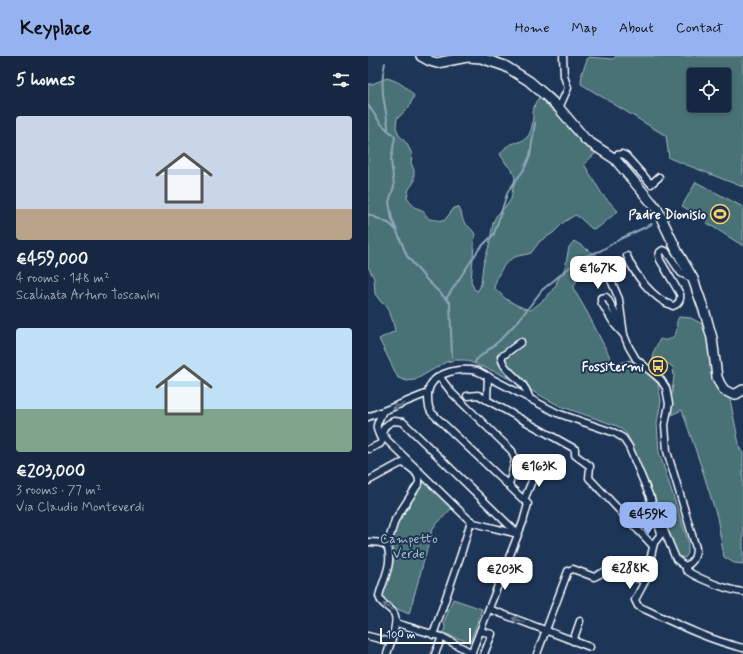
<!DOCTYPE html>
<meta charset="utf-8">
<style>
body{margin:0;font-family:Mynerve,sans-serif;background:#1f3048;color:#f1f3f6;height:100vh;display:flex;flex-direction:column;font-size:15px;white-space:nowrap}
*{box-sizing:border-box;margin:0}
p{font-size:13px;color:#9ea6b1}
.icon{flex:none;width:22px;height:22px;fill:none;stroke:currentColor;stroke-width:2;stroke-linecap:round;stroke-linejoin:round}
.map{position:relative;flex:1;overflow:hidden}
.drawer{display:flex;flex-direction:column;background:#162841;width:368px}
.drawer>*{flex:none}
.fabs{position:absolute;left:319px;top:12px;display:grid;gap:8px}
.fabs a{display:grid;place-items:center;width:44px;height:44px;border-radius:4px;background:#162841;box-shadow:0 2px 6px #0003,0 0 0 1px #35445a;font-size:20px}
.scale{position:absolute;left:12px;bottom:10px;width:91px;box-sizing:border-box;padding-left:4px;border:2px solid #fff;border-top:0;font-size:11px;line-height:14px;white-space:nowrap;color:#fff;-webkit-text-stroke:3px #1d3557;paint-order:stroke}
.price{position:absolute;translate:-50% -34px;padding:0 9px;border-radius:8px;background:#fff;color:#222;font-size:13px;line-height:26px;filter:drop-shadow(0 1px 2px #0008)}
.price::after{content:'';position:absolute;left:50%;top:24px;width:12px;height:9px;margin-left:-6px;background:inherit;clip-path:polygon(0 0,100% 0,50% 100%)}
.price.selected{background:#95b2f1;color:#111}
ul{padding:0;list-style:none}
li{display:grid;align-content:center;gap:8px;height:212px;padding:0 16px}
li span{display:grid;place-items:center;height:124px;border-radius:4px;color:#555}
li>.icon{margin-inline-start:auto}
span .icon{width:72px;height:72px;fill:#fffc;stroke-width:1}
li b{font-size:17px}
h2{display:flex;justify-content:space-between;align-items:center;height:48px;padding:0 16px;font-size:17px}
header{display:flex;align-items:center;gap:24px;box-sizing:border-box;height:56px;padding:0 20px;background:#95b2f1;color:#111}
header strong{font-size:19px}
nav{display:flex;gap:22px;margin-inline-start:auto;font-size:14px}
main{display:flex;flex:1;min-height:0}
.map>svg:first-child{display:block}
</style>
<header>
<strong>Keyplace</strong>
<nav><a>Home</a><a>Map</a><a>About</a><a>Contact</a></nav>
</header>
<main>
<section class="drawer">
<h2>5 homes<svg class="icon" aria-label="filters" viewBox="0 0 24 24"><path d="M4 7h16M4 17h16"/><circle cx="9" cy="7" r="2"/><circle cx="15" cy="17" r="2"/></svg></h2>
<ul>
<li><span style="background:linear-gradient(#c9d6e8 75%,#b9a48a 0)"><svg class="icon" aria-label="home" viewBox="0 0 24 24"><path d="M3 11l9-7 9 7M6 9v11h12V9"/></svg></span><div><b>€459,000</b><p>4 rooms · 148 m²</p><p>Scalinata Arturo Toscanini</p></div></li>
<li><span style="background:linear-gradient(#bfe0f5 65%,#7fa58c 0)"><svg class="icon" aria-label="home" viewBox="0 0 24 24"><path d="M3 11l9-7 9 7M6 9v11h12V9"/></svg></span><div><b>€203,000</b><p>3 rooms · 77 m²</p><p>Via Claudio Monteverdi</p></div></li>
</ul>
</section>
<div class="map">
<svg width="375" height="598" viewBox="0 0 375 598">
<rect width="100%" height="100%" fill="#1d3557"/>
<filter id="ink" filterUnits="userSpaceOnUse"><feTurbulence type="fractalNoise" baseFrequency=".025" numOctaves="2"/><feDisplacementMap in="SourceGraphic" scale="8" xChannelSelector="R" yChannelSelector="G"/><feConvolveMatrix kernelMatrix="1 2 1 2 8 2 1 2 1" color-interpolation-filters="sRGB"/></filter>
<g filter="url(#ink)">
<g fill="#497277" stroke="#a4b8bb" fill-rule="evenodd">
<path d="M248,0h127v131l-74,-29 -3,-22 -85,-52 1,-11 6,-16 25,2zM326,19h30v30h-30z"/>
<path d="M19,22c11,3 20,9 27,18l-5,11 -12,12 -1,8 3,8 8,9 5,10 -1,9 3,7v12l-5,7 -2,8 7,10 8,3 7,9 15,2 10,-13 4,-1c5,5 3,12 7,16 4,4 7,6 10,11l-4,47 3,8 4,2 3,-7 2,-19 6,-19 4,-23 3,-7 11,-11 4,-6 4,-22 -3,-7 -5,-5 -7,-11c2,-2 4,-5 6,-7 7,-6 16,-3 22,-11 9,-13 0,-30 13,-40l56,56 -13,12 18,30 16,17 -19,16 -7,2 -13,-12 -4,-2 -11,7 -11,11 -13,8 -9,12c-5,2 -11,2 -16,4 -12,5 -18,19 -21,31 5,3 8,8 12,11 8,5 16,9 25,11l15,-12 10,-13 1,-4 8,-13 4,-21 5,-6 30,19 -25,16 -6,12 14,24 27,53 16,-5 21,16 7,8 3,17 -4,22 2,29 29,89v12l-3,5 -5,-1 -5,-6 -44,-109 -5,-9 -9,-7 -57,-20 -62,-33 -33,-13h-9l-10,2 -31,18 -8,1 -9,-3 -19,-39 16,-8 -2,-9 -5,-15 -7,-5 -6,-8 -1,-16 -6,-11v-183h4z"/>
<polygon points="328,126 375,151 375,190 339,167 340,165 314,150"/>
<path d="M311,261l12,1 11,6 22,69 6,6 10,50 3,4v111l-9,-1 -10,-6 -7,-40 -14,-45 -21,-62 -13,6 5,-40 -1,-9 -8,-5h-12v-9l7,-14c4,1 6,2 9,0 13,-6 4,-13 10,-22z"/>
<polygon points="55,423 84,452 65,472 41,558 20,549 13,542 24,506 25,499 22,490 31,464"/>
<polygon points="85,543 114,553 102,586 85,581 79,578 77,581 74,580 77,572 76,566"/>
</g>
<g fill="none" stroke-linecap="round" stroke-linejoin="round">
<g stroke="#8ea7b9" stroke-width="2">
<path d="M17,7c-4,15 -3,29 0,44 1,7 3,14 3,22"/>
<path d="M0,49c4,5 7,11 11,16 3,5 12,11 16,16l-4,23 3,26 -5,16 3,17 15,37 18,22 25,25 2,54"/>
<polyline points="0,158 22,168 28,174"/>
<polyline points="78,243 111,193 126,178 140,135 155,115 162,100 167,67"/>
<polyline points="107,307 108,304 131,285 151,264 174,234 202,211 217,200 232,195 254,182 284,168"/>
</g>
<g stroke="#fff" stroke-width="9">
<g id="street">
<polyline points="191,52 200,32 196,20 195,0"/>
<polyline points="247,103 249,99 254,98 258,100 283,128 291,121"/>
<path d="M259,200c7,18 26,43 46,50 6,-2 8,-7 7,-12l-20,-34 -1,-4 1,-4 3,-2 3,1 15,22 12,6"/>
<path d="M238,241c4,2 15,31 18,38l-9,-10 -14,-23v-4z"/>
<path d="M153,286l-20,15c2,12 14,18 21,27 4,4 6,10 8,15"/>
<polyline points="71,320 84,337 144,395 147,404 141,429"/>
<polyline points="99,340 110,339 207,393 207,399 222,410 221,422 285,490"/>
<polyline points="119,344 120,320"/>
<polyline points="0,361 60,337"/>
<path d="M26,365l9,1 115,112 -44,-11 -7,-5 -79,-77 -6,-8c1,-6 6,-10 12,-12z"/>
<path d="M1,393l11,-5 2,-3c-7,-14 -7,-14 0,-28"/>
<path d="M0,425l31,-17 4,-1c7,4 17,10 16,20l-24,37 -8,26"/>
<path d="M283,442l-3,11 11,18 2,7 -7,9 -9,38 -10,19 3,6c34,16 68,33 105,42"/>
<polyline points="156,444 169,413"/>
<path d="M0,486c7,0 14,0 19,4"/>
<path d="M19,490c7,16 -4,34 -8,50 2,9 9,10 14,16 7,7 -3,33 -6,42"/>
<path d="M318,510v4c12,9 42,20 57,22"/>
<polyline points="121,553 222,591"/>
<polyline points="28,567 74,581 104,597"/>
<polyline points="112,575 124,578 116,598"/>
<polyline points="65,579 93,498 103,465"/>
<polyline points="0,580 23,586"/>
<polyline points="205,585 212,565"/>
<polyline points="67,598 74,581"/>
<path d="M103,598l52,-132 5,-18 -97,-92c-3,-5 -3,-10 -3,-15 -1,-24 30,-30 49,-26l80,42 58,20 8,5 6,9 47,112 6,5 4,2c8,-4 10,-10 10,-18l-29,-97 -2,-26 4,-21 -3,-16 -5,-8 -25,-21 -7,-12 -5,-12 -5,-36 -12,-28"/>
<polyline points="169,598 200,515 205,513 226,521 236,516 247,514 277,525"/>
</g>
</g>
<g stroke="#fff" stroke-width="12">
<polyline id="secondary" points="53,0 62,5 69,7 99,1 113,2 137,10 161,25 177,39 191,52 218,84 247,103 289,153 309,195 325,223 337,257 344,282 349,321 352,328 356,334 364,338 368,338 375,334"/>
</g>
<use href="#street" stroke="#1d3557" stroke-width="6"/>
<use href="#secondary" stroke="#1d3557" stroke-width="9"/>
</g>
<defs><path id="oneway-shaft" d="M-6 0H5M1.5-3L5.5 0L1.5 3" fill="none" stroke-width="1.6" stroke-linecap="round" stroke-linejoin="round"/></defs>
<g stroke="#6c7c92">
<use href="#oneway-shaft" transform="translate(30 350) rotate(157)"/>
<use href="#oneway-shaft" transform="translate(20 551) rotate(-143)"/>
<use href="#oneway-shaft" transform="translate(150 564) rotate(-159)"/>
</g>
</g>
<defs>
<g id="stadium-ring" transform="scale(1)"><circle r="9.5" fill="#1d3557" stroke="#ffd166" stroke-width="1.5"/><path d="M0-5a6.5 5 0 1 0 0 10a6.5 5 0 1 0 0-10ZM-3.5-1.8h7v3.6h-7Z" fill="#ffd166"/></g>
<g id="bus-ring" transform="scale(1)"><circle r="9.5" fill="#1d3557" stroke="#ffd166" stroke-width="1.5"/><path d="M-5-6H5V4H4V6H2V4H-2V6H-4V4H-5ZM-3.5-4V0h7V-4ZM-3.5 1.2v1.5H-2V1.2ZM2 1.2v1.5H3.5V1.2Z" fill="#ffd166"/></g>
</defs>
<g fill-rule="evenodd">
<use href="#stadium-ring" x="352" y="158"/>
<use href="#bus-ring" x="290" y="310"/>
</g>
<g text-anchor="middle" stroke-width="4" stroke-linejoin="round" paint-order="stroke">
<g font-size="13" font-weight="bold" fill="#fff" stroke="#1d3557" text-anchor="end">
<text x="338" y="163">Padre Dionisio</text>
<text x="276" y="315">Fossitermi</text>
</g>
<g font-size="13" fill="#adc0c2" stroke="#1d3557">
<text x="41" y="487">Campetto<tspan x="41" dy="15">Verde</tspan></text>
</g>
</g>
</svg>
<div class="fabs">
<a><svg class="icon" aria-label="locate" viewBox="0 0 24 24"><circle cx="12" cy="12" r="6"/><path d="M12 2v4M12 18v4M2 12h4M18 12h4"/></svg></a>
</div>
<div class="scale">100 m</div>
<b class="price" style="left:230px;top:234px">€167K</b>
<b class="price" style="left:171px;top:432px">€163K</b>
<b class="price selected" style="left:280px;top:480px">€459K</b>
<b class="price" style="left:262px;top:534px">€288K</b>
<b class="price" style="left:137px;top:535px">€203K</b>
</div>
</main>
